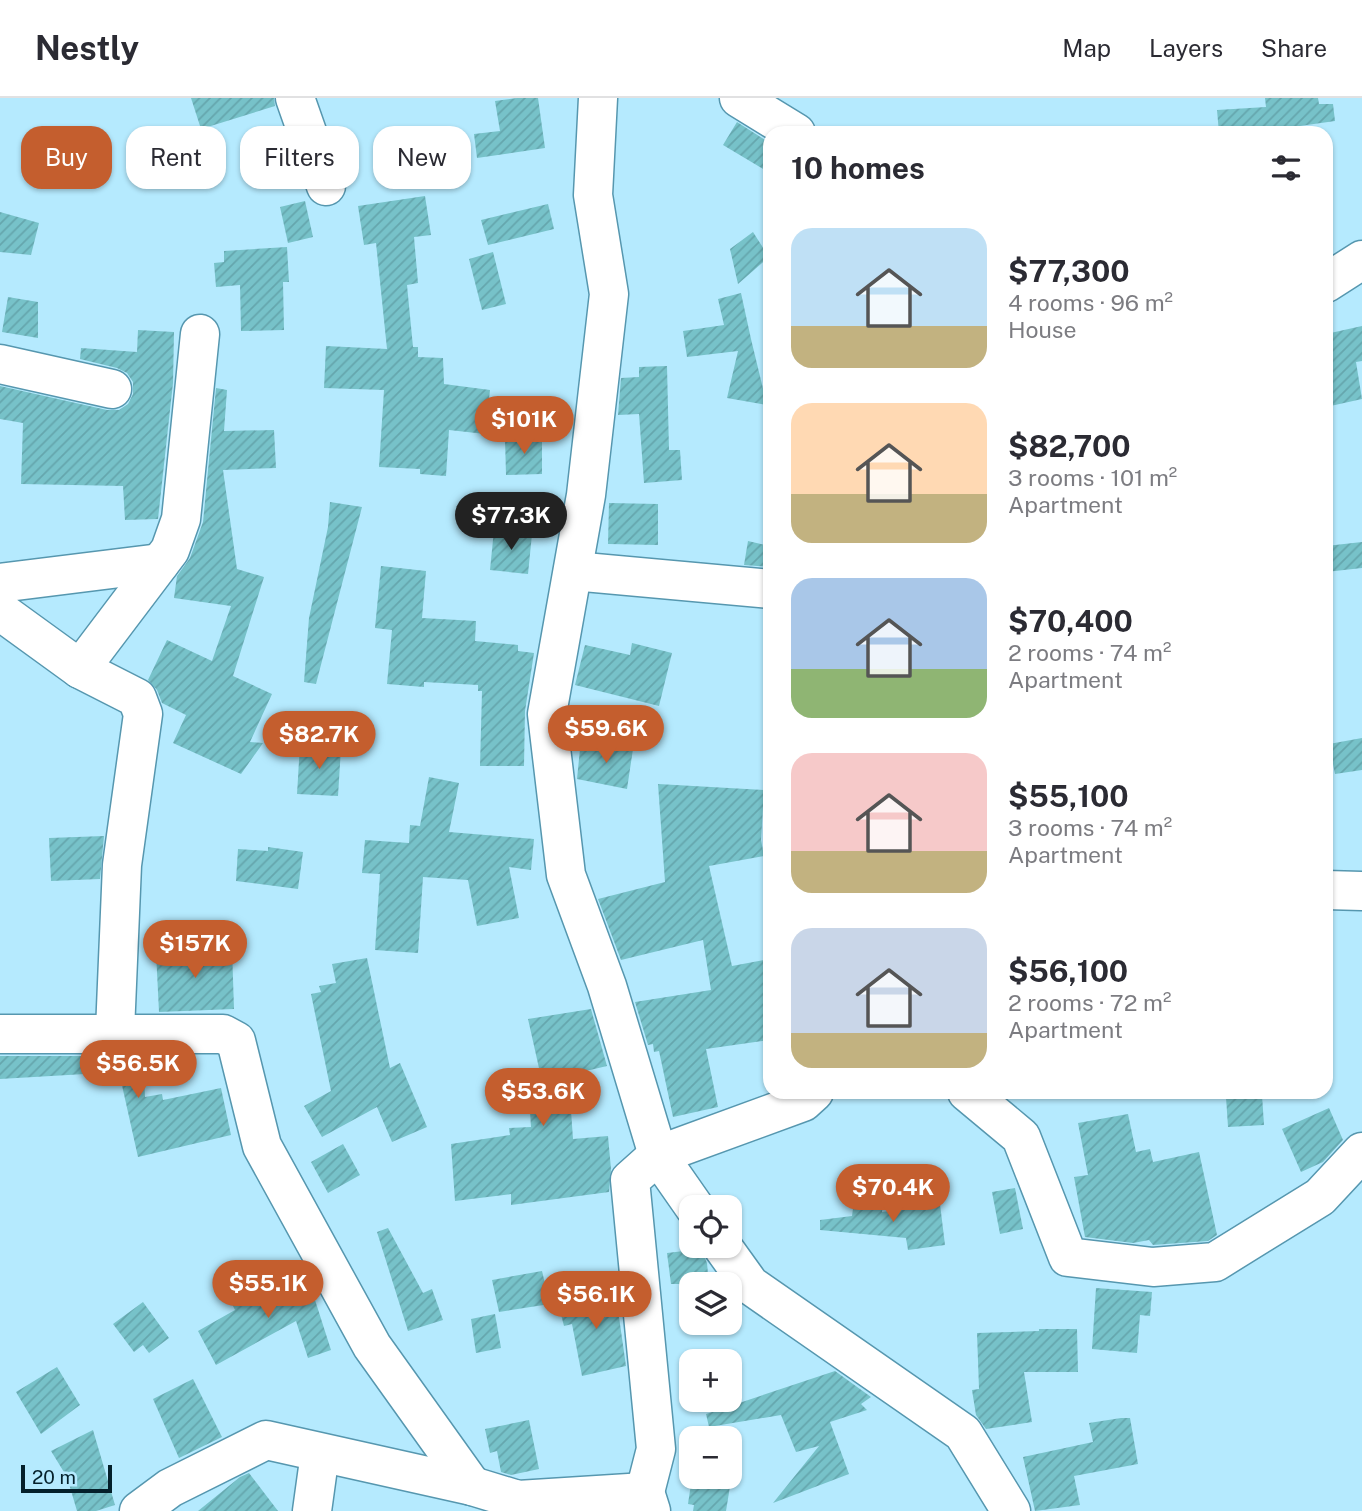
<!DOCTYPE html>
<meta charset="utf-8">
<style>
body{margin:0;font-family:"Public Sans",sans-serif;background:#f7f7f7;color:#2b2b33;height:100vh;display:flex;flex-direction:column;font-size:26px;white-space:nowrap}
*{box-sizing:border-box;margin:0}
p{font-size:23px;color:#7c7c81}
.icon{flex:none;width:38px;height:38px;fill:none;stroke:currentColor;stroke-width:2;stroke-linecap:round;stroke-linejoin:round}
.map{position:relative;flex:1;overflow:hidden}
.drawer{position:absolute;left:763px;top:28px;width:570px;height:973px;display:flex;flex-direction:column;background:#fff;border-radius:21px;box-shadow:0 2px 5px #0004}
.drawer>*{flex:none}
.hud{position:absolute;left:21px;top:28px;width:637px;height:63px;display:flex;gap:14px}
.controls{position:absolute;left:679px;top:1097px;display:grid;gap:14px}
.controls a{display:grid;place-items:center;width:63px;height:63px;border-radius:14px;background:#fff;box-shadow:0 2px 5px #0004;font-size:35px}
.scale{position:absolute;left:21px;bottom:18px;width:91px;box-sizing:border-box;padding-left:7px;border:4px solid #04202a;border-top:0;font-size:19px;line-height:24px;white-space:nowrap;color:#04202a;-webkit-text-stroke:5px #b5eafe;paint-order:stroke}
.price{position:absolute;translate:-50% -60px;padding:0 16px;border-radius:24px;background:#c45e2e;color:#fff;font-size:23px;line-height:46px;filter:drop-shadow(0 2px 4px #0008)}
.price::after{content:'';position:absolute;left:50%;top:42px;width:21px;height:16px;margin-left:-10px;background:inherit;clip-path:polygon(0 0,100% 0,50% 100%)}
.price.active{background:#222;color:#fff}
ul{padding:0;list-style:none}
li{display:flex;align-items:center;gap:21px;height:175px;padding:0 28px}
li span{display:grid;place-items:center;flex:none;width:196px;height:140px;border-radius:21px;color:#555}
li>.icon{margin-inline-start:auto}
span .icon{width:84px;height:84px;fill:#fffc;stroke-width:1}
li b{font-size:30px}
h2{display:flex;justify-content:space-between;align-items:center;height:84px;padding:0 28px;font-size:30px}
.chip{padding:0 24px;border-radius:21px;background:#fff;box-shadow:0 2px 5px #0004;font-size:24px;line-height:63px}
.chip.active{background:#c45e2e;color:#fff}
header{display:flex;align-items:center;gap:42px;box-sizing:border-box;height:98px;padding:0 35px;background:#fff;border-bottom:2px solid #e1e1e2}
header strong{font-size:33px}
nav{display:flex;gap:38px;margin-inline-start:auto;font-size:24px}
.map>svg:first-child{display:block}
</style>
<header>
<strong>Nestly</strong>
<nav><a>Map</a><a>Layers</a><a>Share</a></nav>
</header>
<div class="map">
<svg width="1362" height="1413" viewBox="0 0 1362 1413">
<defs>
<pattern id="building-hatch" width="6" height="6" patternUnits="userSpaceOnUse" patternTransform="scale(1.75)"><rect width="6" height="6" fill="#77c2c9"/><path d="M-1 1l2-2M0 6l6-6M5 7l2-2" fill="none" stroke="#65a6ad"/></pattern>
</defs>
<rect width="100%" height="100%" fill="#b5eafe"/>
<g fill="url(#building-hatch)">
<polygon points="191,0 274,0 275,8 201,31"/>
<polygon points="517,0 538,0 545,50 477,60 474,36 500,33 495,3"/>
<polygon points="1265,0 1318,0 1319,6 1333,6 1335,23 1250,35 1219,35 1217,12 1266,9"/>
<polygon points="737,24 770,45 770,75 723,47"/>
<polygon points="425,98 431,137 414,139 418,185 407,187 413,249 418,249 418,259 443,260 444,286 490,292 485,336 449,332 446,378 420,376 420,371 379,369 384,292 324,290 326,248 387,251 376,145 364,147 358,108"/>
<polygon points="305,103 313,139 288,145 280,109"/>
<polygon points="548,106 554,131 488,147 481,122"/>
<polygon points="0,114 39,125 31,157 0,154"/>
<polygon points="753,134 769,159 738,186 730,151"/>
<polygon points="287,149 289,184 283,184 284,232 241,233 240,187 216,189 214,165 224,164 224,153"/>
<polygon points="493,154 506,206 482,212 469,161"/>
<polygon points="741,195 751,241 767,307 727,300 738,253 687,259 683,233 724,227 718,201"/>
<polygon points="8,199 38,204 38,240 2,234"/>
<polygon points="1362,228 1362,263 1356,264 1362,301 1326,309 1326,236"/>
<polygon points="138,232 174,234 173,285 158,421 125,422 123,388 21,386 23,325 0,321 0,288 107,312 119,312 128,306 133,296 133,284 127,275 117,270 80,261 81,250 137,254"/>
<polygon points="667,268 669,352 680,352 682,382 644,385 639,316 618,317 621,280 639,279 639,269"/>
<polygon points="216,290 227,292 224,333 274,332 276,370 223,372 237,471 264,479 233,578 272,596 250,644 263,645 241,676 173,645 186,617 162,605 157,592 148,582 167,542 212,563 231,508 174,500 177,478 190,460 203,424"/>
<polygon points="505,340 542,340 542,376 506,377"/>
<polygon points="330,404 362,409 316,586 304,584 309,520 328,429"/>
<polygon points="609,405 658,406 658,447 608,446"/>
<polygon points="494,432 532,436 528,476 490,472"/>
<polygon points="748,443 770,448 770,469 744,467"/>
<polygon points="1362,444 1362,470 1326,474 1326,448"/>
<polygon points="381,468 426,473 422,520 476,523 475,543 518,547 518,553 534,555 525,613 524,668 480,668 482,593 478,593 478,587 424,584 424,589 387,586 392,532 375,530"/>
<polygon points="632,545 672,555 659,608 575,587 585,547 630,557"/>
<polygon points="1362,640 1362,672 1335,676 1329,646"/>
<polygon points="593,643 633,651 627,691 577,681 580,651 591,653"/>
<polygon points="300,647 341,650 338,698 297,696"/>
<polygon points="429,679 459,685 449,734 534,741 531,772 509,769 519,820 477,828 468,782 423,779 418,855 375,852 380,776 362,775 365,742 409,745 410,727 420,728"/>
<polygon points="658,686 764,692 761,742 764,758 709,768 732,868 770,861 770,942 706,951 718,1009 673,1019 659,953 654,954 653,946 648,947 635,904 711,892 703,842 621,862 598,801 665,784"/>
<polygon points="104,738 100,781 51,783 49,740"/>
<polygon points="268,749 303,754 298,791 236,783 238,751 268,753"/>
<polygon points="232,851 234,911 159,914 156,854"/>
<polygon points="367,860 390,970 400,965 427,1029 392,1044 377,1009 322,1039 304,1008 331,993 311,896 321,894 319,888 336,885 332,866"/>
<polygon points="591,911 607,968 573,976 574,983 569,984 573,1041 608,1038 611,1071 609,1094 511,1107 511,1096 455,1103 451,1046 510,1037 509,1030 531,1029 529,998 545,997 528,921"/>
<polygon points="0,958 143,958 145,999 162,996 163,1002 221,990 231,1037 138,1059 119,974 0,981"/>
<polygon points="1262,997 1264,1027 1228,1029 1226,999"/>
<polygon points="1329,1010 1343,1042 1323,1064 1301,1074 1282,1031"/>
<polygon points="1128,1016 1136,1054 1150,1051 1153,1064 1199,1054 1217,1137 1208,1143 1153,1147 1149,1142 1133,1145 1085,1139 1074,1079 1088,1077 1078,1025"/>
<polygon points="343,1046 360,1077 328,1095 311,1064"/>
<polygon points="1015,1090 1023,1131 1000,1136 992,1094"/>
<polygon points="854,1103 883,1106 882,1114 940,1106 945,1147 908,1152 906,1140 820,1132 820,1122 852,1118"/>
<polygon points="388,1130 423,1195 432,1191 443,1222 408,1233 377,1134"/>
<polygon points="701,1151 707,1165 709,1186 671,1186 667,1155"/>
<polygon points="542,1173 550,1206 499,1214 492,1182"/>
<polygon points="307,1177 331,1252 308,1260 296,1223 216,1267 198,1233 235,1212 232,1206 254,1193"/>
<polygon points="1096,1190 1152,1194 1150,1218 1140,1217 1137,1255 1092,1251"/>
<polygon points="615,1191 626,1268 582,1278 572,1226 564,1228 558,1205"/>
<polygon points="143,1204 169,1240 149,1255 143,1247 134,1254 113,1226"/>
<polygon points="495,1216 501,1250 476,1255 471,1221"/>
<polygon points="1039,1231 1077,1231 1078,1274 1024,1274 1032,1324 986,1331 976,1317 972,1292 979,1291 977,1235 1039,1233"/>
<polygon points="57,1269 80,1307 41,1336 16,1294"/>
<polygon points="835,1273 871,1299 861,1306 867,1312 830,1324 849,1376 773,1405 819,1348 796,1354 781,1317 709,1329 706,1316"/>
<polygon points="193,1281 222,1339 179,1360 153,1301"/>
<polygon points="1121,1320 1130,1320 1138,1366 1074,1378 1080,1407 1035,1413 1023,1359 1093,1344 1089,1325"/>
<polygon points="529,1322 539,1371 511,1377 501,1374 497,1353 490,1355 485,1331"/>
<polygon points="729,1330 738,1369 733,1370 726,1413 693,1413 694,1407 688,1406 692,1379 730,1379 730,1340 691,1340 691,1349 689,1340"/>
<polygon points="93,1332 115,1407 96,1413 77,1413 67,1379 51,1353"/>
<polygon points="249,1375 278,1413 198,1413 240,1379"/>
</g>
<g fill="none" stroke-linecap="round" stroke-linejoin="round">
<g stroke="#5697af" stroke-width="41">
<g id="minor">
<polyline points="295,0 326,88"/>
<polyline points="598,0 593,97 609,196 586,397 547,616 566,777 607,888 658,1057 695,1110"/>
<polyline points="739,0 796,35"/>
<polyline points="1326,185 1362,162"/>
<polyline points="0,266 112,291"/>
<polyline points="573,473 770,491"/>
<polyline points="0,485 160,465"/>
<polyline points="0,513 80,571 137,600 143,616 122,767 115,933"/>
<polyline points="80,571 170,452 181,421 200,236"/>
<polyline points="1326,792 1362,793"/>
<polyline points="0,936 223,936 236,943 262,1048 372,1248 472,1388"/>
<polyline points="967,994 1021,1039 1068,1159 1153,1169 1215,1164 1320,1099 1362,1054"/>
<polyline points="722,1148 750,1187 963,1335 1011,1413"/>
<polyline points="645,1394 656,1351 630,1082 658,1057 803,1004 814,994"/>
<polyline points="139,1413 170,1390 266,1342 472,1388 518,1402 645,1394 651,1413"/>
<polyline points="312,1413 320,1355"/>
</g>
</g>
<use href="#minor" stroke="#fff" stroke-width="38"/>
</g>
</svg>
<div class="controls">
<a><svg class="icon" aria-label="locate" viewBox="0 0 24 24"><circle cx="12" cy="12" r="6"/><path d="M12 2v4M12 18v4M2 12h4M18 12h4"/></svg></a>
<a><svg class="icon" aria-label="layers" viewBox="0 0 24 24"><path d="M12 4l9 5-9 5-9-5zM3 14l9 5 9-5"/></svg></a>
<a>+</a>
<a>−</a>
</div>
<div class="scale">20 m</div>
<b class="price" style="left:524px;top:358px">$101K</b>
<b class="price active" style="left:511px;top:454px">$77.3K</b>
<b class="price" style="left:606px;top:667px">$59.6K</b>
<b class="price" style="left:319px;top:673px">$82.7K</b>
<b class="price" style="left:195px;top:882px">$157K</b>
<b class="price" style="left:138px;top:1002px">$56.5K</b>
<b class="price" style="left:543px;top:1030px">$53.6K</b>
<b class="price" style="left:893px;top:1126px">$70.4K</b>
<b class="price" style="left:268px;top:1222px">$55.1K</b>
<b class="price" style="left:596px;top:1233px">$56.1K</b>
<div class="hud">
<a class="chip active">Buy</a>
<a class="chip">Rent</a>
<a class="chip">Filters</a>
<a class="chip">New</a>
</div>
<section class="drawer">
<h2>10 homes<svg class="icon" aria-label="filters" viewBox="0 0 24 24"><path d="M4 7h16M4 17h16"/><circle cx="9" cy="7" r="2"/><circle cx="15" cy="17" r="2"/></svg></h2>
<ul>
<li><span style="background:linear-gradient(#bfe0f5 70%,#c2b280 0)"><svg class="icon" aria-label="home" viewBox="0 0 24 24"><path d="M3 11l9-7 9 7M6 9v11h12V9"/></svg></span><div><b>$77,300</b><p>4 rooms · 96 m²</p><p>House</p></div></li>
<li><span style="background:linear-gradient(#ffd9b3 65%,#c2b280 0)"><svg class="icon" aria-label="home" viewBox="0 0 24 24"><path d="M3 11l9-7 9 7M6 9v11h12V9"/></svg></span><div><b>$82,700</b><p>3 rooms · 101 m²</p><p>Apartment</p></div></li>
<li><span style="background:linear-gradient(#a9c7e8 65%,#8fb573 0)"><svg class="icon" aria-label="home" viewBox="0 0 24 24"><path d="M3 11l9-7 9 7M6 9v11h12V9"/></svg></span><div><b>$70,400</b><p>2 rooms · 74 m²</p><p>Apartment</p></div></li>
<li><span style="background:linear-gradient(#f6c9c9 70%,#c2b280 0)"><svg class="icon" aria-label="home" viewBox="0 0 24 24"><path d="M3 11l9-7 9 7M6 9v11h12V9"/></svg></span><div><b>$55,100</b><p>3 rooms · 74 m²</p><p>Apartment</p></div></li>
<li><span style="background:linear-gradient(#c9d6e8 75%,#c2b280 0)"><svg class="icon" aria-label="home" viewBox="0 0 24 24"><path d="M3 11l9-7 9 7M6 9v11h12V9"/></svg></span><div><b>$56,100</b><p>2 rooms · 72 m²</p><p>Apartment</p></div></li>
</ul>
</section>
</div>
